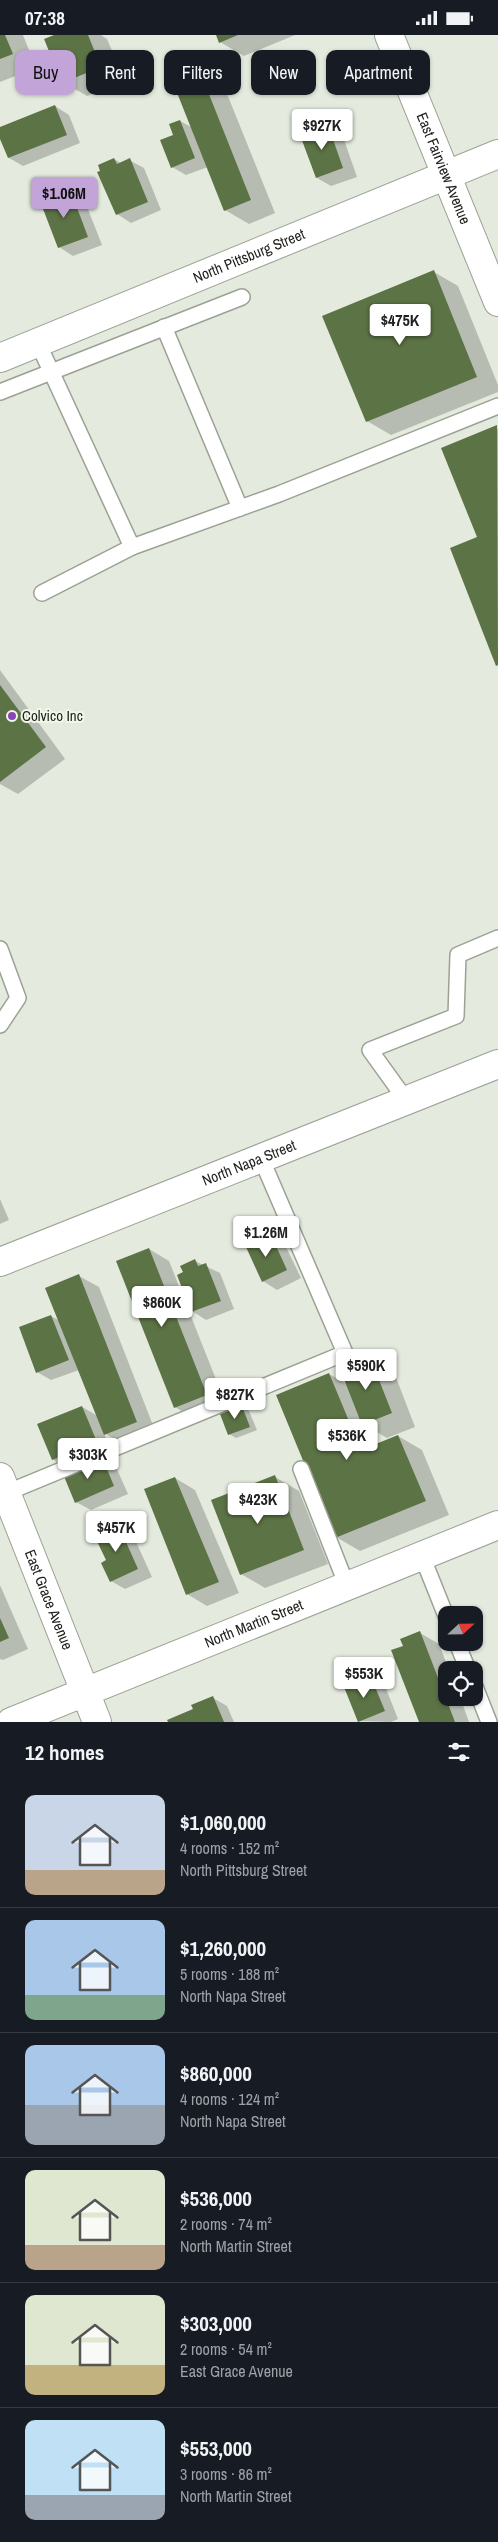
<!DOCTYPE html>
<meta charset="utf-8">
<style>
body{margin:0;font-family:"Archivo Narrow",sans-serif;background:#242831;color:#f1f3f6;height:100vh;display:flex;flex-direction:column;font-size:19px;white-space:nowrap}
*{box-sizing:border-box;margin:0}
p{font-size:16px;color:#9ea1a6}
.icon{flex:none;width:28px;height:28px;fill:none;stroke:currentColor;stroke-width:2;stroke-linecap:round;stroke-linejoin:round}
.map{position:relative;height:1687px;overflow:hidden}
.side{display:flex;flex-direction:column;background:#171b24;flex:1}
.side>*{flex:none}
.banner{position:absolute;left:15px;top:15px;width:469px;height:45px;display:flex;gap:10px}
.needle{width:32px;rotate:68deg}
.controls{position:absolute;left:438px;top:1571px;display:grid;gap:10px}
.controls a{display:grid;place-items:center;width:45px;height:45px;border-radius:10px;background:#171b24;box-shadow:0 1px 4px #0004;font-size:25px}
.price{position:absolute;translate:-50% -42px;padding:0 11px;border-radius:5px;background:#fff;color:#222;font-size:16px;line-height:32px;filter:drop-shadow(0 1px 2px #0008)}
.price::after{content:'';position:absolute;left:50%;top:30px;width:15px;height:11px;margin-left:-8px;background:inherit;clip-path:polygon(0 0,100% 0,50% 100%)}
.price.current{background:#c3a4d9;color:#111}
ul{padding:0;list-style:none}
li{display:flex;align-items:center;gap:15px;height:125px;padding:0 25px}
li+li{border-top:1px solid #363941}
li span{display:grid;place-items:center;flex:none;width:140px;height:100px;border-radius:10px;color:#555}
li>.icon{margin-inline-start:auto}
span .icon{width:60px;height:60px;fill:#fffc;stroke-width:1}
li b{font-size:21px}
h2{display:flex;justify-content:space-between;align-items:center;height:60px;padding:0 25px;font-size:21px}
.chip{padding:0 18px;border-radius:10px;background:#171b24;box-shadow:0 1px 4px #0004;font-size:18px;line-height:45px}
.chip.current{background:#c3a4d9;color:#111}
.status{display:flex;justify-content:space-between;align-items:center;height:35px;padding:0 25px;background:#171b24;direction:ltr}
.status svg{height:14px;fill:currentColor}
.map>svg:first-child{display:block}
</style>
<div class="status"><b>07:38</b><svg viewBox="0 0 49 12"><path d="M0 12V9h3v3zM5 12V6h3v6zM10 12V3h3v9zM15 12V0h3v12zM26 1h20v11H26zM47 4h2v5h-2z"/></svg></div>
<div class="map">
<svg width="498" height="1687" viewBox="0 0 498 1687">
<rect width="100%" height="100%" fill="#e4ebde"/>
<g fill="#0003">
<polygon points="0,0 23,0 36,33 0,47"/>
<polygon points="58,0 101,0 107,4 125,46 87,61 63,47"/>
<polygon points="217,0 295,0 244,21 220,7"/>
<polygon points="193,20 217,34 275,178 249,189 225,175 208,132 186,140 172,132 175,101 180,86 193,93"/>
<polygon points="55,71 69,80 80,108 23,131 9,123 0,100 0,93"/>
<polygon points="328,91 342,99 357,142 331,151 317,143"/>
<polygon points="114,124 121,128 129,125 144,133 161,175 131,188 117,179"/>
<polygon points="70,156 84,164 102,210 73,221 59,212"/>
<polygon points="434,237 458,251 498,350 498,357 391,400 367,386"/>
<polygon points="495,392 498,394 498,630 478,503"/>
<polygon points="0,635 65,724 18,759 0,749"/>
<polygon points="0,1164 9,1185 0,1189"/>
<polygon points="270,1202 285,1210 301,1243 277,1255 263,1246"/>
<polygon points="149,1214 169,1226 227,1372 195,1384 175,1372"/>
<polygon points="195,1226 220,1238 234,1274 206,1285 192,1276 184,1238"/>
<polygon points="79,1241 99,1252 156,1398 125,1410 104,1398 110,1415 67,1432 52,1424 82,1372 98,1381 79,1335 51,1345 37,1337 51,1281 60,1286"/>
<polygon points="370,1324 394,1337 415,1392 387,1403 370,1393 377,1410 398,1401 422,1415 449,1480 360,1516 336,1502 329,1339 347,1349"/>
<polygon points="242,1372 249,1376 257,1395 236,1403 229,1399"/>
<polygon points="102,1423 116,1432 128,1459 91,1475 76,1467"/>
<polygon points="275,1442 299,1456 328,1529 265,1553 241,1539"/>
<polygon points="175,1443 195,1455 239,1558 207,1571 187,1559"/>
<polygon points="118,1490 132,1498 152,1542 125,1554 111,1546"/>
<polygon points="0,1550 28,1614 3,1625 0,1624"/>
<polygon points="420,1598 439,1609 449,1635 446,1635 446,1662 460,1662 469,1687 420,1687"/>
<polygon points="371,1643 385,1651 398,1684 391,1687 359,1686"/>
<polygon points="213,1663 227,1671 234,1687 170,1687"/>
</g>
<g fill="#5c7345">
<polygon points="0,0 5,0 13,19 0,24"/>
<polygon points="54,0 88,0 101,32 62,48 44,4"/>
<polygon points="216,0 238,0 219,8"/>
<polygon points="193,19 251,165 224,176 166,30"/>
<polygon points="55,70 67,100 8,123 0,104 0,92"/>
<polygon points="180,85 195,123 171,133 160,105 173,100 169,89"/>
<polygon points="328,90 343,133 316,143 300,100"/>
<polygon points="114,123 117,129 130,123 148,167 116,180 97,137 100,136 98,130"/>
<polygon points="70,154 88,202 58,213 40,166"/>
<polygon points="434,235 477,342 366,387 322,281"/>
<polygon points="497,390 498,630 496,631 450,513 477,502 441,413"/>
<polygon points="0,650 46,712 0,747"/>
<polygon points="271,1200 287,1235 262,1247 246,1212"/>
<polygon points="149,1213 207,1360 174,1373 116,1226"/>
<polygon points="195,1224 198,1231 206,1228 221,1266 191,1277 177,1240 183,1237 180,1231"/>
<polygon points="79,1239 137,1387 104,1400 45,1253"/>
<polygon points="51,1280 69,1325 36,1338 19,1292"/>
<polygon points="370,1322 392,1378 362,1390 340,1334"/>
<polygon points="329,1338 361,1415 398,1400 426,1466 335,1503 276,1360"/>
<polygon points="82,1371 97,1407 52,1425 37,1389"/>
<polygon points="242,1371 250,1392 228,1400 220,1379"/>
<polygon points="102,1422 114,1451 75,1468 63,1439"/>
<polygon points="275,1440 304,1515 240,1540 211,1465"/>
<polygon points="175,1442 219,1547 186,1560 144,1454"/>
<polygon points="118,1489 138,1534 110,1547 101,1528 106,1525 94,1500"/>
<polygon points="0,1583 9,1603 0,1607"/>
<polygon points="420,1596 455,1687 419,1687 391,1615 403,1611 400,1604"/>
<polygon points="371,1642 385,1676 358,1687 344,1652"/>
<polygon points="213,1661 224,1687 168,1687 167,1685 193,1674 191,1670"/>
</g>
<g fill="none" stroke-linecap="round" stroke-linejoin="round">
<g stroke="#9ba295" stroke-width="18">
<g id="lane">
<polyline points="164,292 240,473"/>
<polyline points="38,308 132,512 42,558"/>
<polyline points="0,357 242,262"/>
<polyline points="132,512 279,459 498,371"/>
<polyline points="0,914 18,963 0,990"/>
<polyline points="406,1065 370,1015 456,981 458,920 498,903"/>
<polyline points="301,1434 347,1551"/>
<polyline points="6,1458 345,1318 261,1123"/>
<polyline points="422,1521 446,1581"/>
<polyline points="457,1608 468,1635"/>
<polyline points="474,1649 489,1687"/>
</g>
</g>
<g stroke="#9ba295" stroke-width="30">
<g id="street">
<path id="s1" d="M389,0l109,267"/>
<path id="s2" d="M0,323l498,-204"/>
<path id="s3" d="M0,1227l498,-198"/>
<path id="s4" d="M0,1442l97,245"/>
<path id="s5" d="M11,1687l487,-197"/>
</g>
</g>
<use href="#lane" stroke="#fff" stroke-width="15"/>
<use href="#street" stroke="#fff" stroke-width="28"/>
</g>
<circle fill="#8b44b6" stroke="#f1f8eb" stroke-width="2" cx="12" cy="681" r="5"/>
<g text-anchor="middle" stroke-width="4" stroke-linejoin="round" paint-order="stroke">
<g font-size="15" fill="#1c1f1a" stroke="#f1f8eb">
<text dy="5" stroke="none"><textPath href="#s1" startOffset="144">East Fairview Avenue</textPath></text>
<text dy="5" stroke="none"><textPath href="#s2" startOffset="269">North Pittsburg Street</textPath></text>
<text dy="5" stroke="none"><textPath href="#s3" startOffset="268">North Napa Street</textPath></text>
<text dy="5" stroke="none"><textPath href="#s4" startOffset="132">East Grace Avenue</textPath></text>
<text dy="5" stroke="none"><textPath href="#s5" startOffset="262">North Martin Street</textPath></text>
</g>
<g font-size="15" fill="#1c1f1a" stroke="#f1f8eb" text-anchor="start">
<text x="22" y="686">Colvico Inc</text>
</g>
</g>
</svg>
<div class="controls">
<a><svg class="needle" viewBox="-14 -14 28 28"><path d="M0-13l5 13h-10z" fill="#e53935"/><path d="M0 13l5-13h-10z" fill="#9ea1a6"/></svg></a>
<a><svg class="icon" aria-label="locate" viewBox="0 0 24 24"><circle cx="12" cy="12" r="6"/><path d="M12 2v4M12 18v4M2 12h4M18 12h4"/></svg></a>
</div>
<b class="price" style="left:322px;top:116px">$927K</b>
<b class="price current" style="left:64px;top:184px">$1.06M</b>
<b class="price" style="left:400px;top:311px">$475K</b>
<b class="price" style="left:266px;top:1223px">$1.26M</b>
<b class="price" style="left:162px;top:1293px">$860K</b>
<b class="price" style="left:366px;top:1356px">$590K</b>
<b class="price" style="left:235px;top:1385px">$827K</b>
<b class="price" style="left:347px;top:1426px">$536K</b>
<b class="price" style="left:88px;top:1445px">$303K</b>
<b class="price" style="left:258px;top:1490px">$423K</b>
<b class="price" style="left:116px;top:1518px">$457K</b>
<b class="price" style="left:364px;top:1664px">$553K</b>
<div class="banner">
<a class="chip current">Buy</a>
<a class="chip">Rent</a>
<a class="chip">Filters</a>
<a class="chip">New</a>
<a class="chip">Apartment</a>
</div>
</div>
<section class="side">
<h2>12 homes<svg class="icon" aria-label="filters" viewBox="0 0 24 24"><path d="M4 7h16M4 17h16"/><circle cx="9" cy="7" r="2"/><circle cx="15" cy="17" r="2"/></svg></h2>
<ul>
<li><span style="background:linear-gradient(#c9d6e8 75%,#b9a48a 0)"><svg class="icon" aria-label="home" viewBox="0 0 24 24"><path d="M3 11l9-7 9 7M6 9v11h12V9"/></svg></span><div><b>$1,060,000</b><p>4 rooms · 152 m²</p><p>North Pittsburg Street</p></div></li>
<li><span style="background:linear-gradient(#a9c7e8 75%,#7fa58c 0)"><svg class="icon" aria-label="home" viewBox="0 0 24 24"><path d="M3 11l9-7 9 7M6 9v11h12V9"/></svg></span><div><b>$1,260,000</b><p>5 rooms · 188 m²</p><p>North Napa Street</p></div></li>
<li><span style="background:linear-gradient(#a9c7e8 60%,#9aa5b1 0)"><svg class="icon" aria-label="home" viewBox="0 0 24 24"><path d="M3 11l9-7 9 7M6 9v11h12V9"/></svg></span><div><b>$860,000</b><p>4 rooms · 124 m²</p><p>North Napa Street</p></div></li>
<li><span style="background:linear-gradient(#dfe7d0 75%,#b9a48a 0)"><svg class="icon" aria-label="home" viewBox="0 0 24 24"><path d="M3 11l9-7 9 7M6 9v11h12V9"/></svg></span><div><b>$536,000</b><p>2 rooms · 74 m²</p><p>North Martin Street</p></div></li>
<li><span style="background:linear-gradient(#dfe7d0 70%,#c2b280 0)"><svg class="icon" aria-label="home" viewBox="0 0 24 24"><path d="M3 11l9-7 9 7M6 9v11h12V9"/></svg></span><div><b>$303,000</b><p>2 rooms · 54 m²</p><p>East Grace Avenue</p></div></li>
<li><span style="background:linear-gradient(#bfe0f5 75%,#9aa5b1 0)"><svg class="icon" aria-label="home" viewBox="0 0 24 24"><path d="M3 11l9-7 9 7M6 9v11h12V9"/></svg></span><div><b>$553,000</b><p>3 rooms · 86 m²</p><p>North Martin Street</p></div></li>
</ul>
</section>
